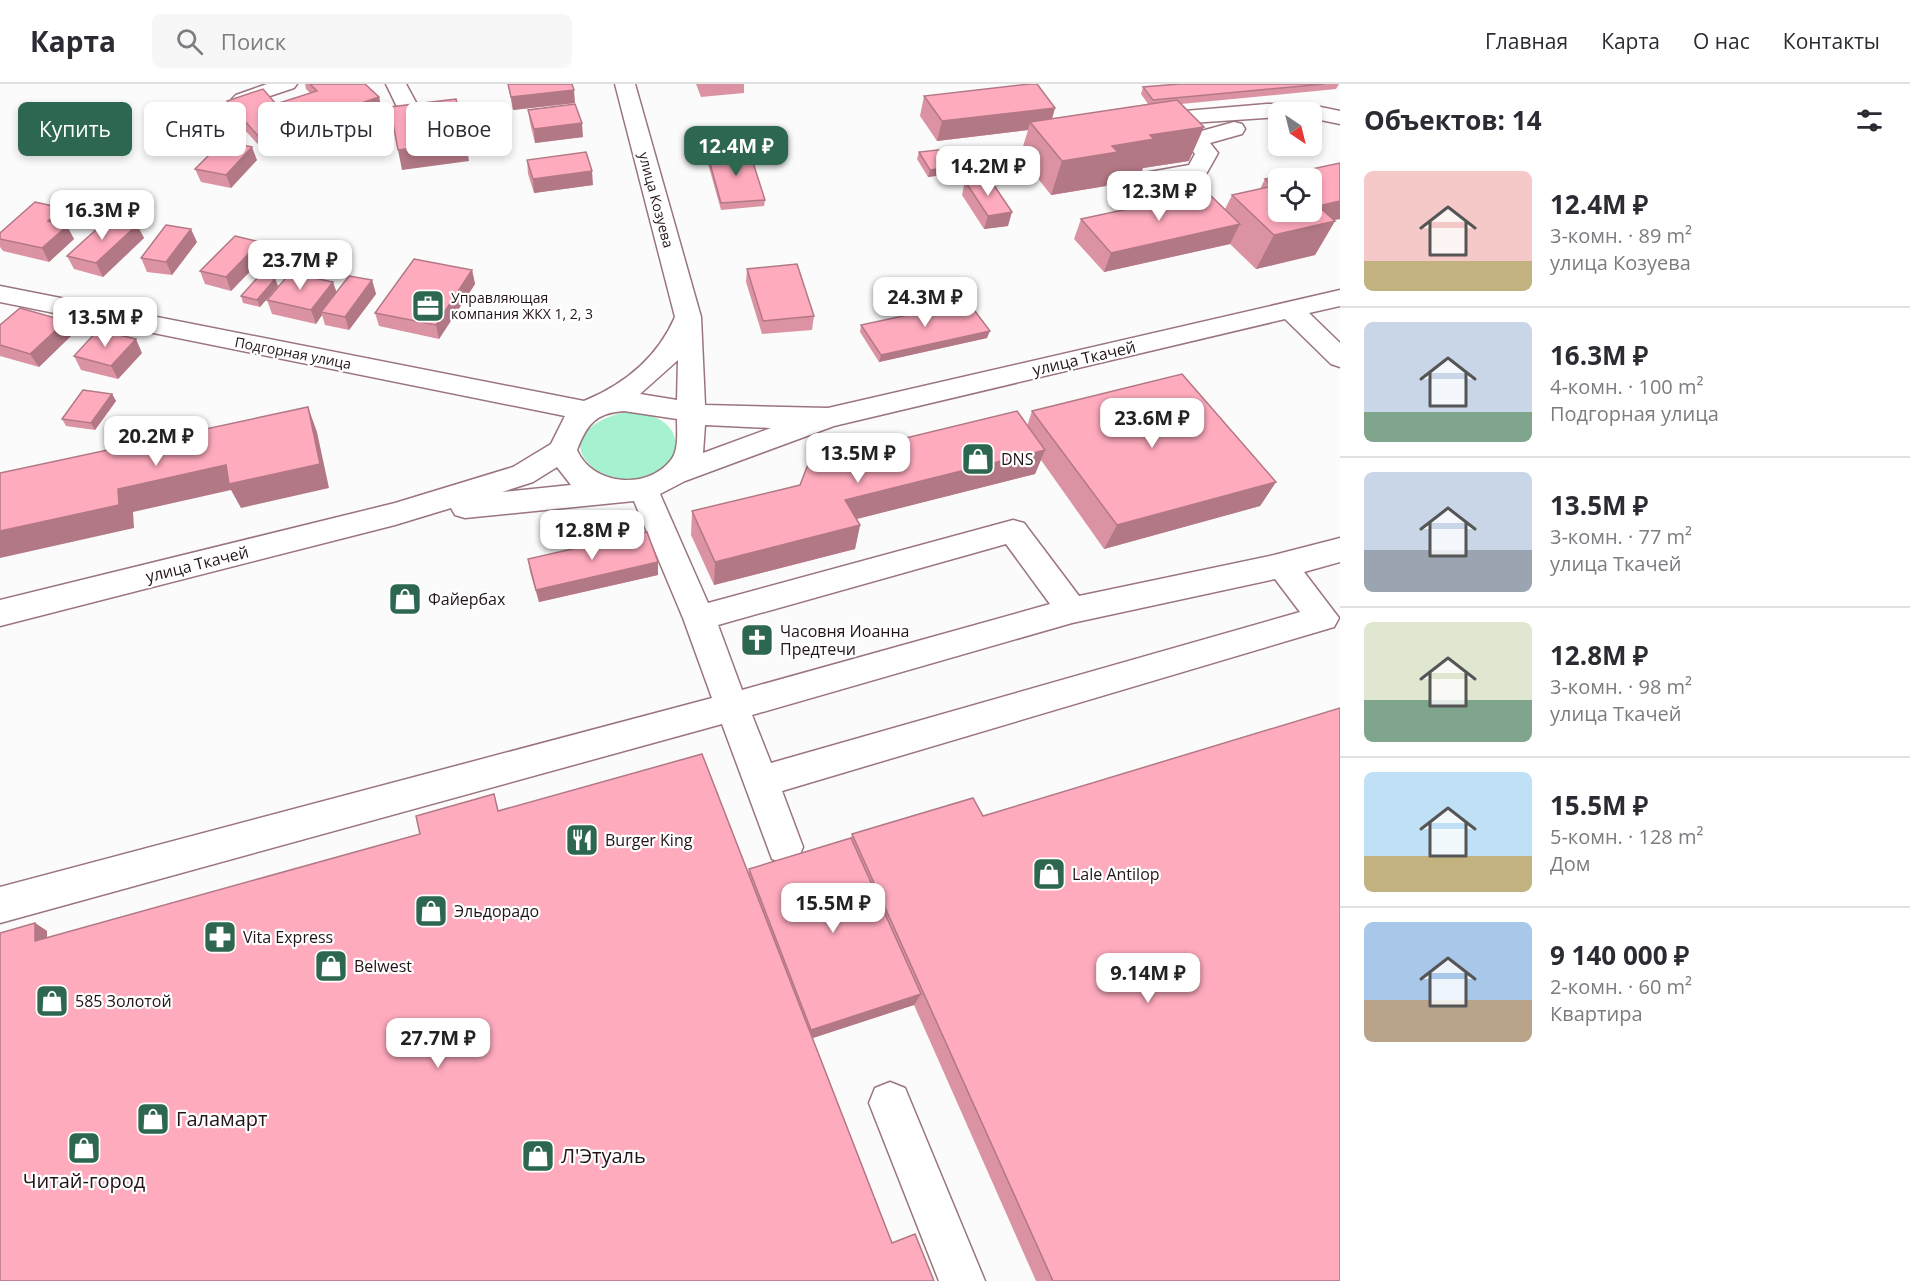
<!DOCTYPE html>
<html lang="ru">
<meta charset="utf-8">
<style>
body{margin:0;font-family:"Open Sans",sans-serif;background:#f7f7f7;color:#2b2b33;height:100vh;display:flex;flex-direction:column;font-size:22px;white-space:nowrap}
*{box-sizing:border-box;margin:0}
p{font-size:20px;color:#7c7c81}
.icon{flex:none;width:33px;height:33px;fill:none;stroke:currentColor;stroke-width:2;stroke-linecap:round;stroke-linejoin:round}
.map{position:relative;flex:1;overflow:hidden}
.side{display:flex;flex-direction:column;background:#fff;width:570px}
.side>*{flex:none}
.hud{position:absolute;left:18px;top:18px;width:570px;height:54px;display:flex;gap:12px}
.needle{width:39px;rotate:145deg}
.fabs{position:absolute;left:1268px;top:18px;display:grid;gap:12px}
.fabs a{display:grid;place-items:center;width:54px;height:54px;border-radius:9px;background:#fff;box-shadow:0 3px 9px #0003;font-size:30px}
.price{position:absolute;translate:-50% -51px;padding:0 14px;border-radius:12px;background:#fff;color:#222;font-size:20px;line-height:39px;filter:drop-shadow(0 2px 3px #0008)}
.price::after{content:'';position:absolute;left:50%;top:36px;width:18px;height:14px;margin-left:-9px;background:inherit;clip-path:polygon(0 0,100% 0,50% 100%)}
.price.current{background:#2d674f;color:#fff}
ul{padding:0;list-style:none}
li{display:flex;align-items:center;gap:18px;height:150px;padding:0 24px}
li+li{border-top:2px solid #e1e1e2}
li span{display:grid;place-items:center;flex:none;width:168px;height:120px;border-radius:9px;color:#555}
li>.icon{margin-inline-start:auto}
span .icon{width:72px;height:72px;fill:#fffc;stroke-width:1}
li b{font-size:26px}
h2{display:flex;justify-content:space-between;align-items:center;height:72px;padding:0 24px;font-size:26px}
.tag{padding:0 21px;border-radius:9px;background:#fff;box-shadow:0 3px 9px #0003;font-size:21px;line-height:54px}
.tag.current{background:#2d674f;color:#fff}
header{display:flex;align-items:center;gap:36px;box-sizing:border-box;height:84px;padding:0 30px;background:#fff;border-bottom:2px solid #e1e1e2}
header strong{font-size:28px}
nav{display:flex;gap:33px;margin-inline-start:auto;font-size:21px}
.search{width:420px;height:54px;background:#f7f7f7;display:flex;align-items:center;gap:15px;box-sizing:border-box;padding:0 21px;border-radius:9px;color:#7c7c81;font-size:22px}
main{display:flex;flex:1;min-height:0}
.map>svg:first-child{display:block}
</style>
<header>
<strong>Карта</strong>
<div class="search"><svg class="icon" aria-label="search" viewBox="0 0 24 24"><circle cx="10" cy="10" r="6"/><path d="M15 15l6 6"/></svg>Поиск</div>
<nav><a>Главная</a><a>Карта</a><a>О нас</a><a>Контакты</a></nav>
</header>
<main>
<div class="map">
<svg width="1340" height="1197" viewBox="0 0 1340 1197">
<rect width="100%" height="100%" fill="#fbfbfb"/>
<path fill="#a6f2d0" d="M632,327c24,4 48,13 43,42 -16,28 -60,36 -85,12 -30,-30 16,-51 42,-54z"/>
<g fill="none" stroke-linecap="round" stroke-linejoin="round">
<g stroke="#9b757d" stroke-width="3">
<g id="minor">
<polygon points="267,0 297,0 294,4 243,21 236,19 232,15 236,11"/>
<polygon points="386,0 406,0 419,24 416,29 400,29"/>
<path d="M615,0h20l66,233 4,88 123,3 512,-118v16l-31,7 31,30v24l-9,-3 -46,-45 -451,107 -149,55 -25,13 48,109 305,-83 11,3 55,73 195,-41 66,-17v24l-36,10 35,46 -5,9 -552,164 21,56 -5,12 -13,5 -13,-5 -50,-135 -722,199v-36l712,-189 -29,-80 -49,-117 -169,17 -10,-3 -4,-7 -56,17 -395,101v-26l395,-97 118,-36 38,-23 14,-28 -565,-114v-16l584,115c41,-17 73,-43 91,-84zM678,276l-1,40 -37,-6zM624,327l53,8c0,13 2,31 -6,41 -24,31 -79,25 -94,-10 10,-26 19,-37 47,-39zM705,341l66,3 -68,25zM557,383l14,18 -69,7 31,-10zM1006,460l44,60 -308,86 -24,-65zM1275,495l25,33 -529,151 -19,-48 320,-92z"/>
<polygon points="1267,20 1311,21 1340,27 1340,40 1311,34 1311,28 1278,28 1278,33 1176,40 1140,35 1137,30 1140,25 1185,27"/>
<polygon points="1234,38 1242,40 1245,45 1242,50 1210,59 1218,69 1205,92 1152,101 1144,99 1141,94 1144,89 1189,81 1195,70 1184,56 1187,51"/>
<polygon points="890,998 905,1004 985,1197 939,1197 869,1019 875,1004"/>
</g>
</g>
<use href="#minor" fill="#fff" fill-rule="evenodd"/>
</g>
<g fill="#db93a3">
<polygon points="305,0 365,0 379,13 382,27 265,68 231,31 227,17 276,20 310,9 306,5"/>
<polygon points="508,0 575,19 513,26"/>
<polygon points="696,0 744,0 744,9 701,13"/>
<polygon points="1179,0 1339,0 1336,5 1181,20 1189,77 1143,84 1141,89 1108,95 1106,102 1051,111 1020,72 1028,46 937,57 920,32 924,12 1055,24 1052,35 1148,20 1141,10 1143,3"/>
<polygon points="528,26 583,53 535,59 530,39"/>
<polygon points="919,68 957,89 928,93 917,75"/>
<polygon points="707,69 765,116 764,122 721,126 707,76"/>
<polygon points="257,76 231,104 201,98 195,85"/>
<polygon points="527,76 593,101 534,109 528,90"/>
<polygon points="1265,95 1335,137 1315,171 1256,185 1230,160 1104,188 1074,155 1081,135 1225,125 1232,111 1260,105"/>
<polygon points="965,97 1008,142 984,145 962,111"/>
<polygon points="62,124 70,138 66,141 74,155 49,178 3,167 0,163 0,149"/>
<polygon points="137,141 144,154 103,193 74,185 67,172"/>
<polygon points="197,158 172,191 147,188 141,174"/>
<polygon points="265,172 231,207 205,200 200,187"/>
<polygon points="747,185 814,232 812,246 762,250 746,198"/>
<polygon points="472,186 475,200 439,255 379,242 375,229"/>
<polygon points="275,195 278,202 260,223 243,219 241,212"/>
<polygon points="372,196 376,210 349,246 325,241 322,231 316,240 272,230 267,216 336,208"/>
<polygon points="0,241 73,250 39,283 0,272"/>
<polygon points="861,241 987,254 879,278 860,248"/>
<polygon points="142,269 118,295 81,286 74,272"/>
<polygon points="112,310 116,317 95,346 66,342 62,335"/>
<polygon points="1032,327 1276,398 1260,422 1104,465 1041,376 1035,390 856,435 860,441 855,465 714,501 691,451 692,427 800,401 1027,342"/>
<polygon points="528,475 658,491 539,518 530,488"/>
<polygon points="499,726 748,790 749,785 851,754 852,750 983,732 1340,1197 1036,1197 914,921 812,954 892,1159 934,1197 0,1197 35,839 47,847 47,854 420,750"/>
</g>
<g fill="#b27885">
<polygon points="574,6 575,19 513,26 511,13"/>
<polygon points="379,13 382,27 265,68 260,54"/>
<polygon points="1055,24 1049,44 1030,38 1028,46 937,57 942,37"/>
<polygon points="582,39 583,53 535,59 534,45"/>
<polygon points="1204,43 1189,77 1143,84 1141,89 1108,95 1106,102 1051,111 1062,77 1150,51"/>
<polygon points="466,57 469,77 402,86 398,66"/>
<polygon points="252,63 257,76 231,104 226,91"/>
<polygon points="958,82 957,89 928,93 930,86"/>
<polygon points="592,87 593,101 534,109 533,95"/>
<polygon points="1340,117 1340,135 1288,146 1311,124"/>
<polygon points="62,124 70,138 56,151 48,137"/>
<polygon points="1012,128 1008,142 984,145 988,132"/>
<polygon points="1335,137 1315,171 1256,185 1274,151"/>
<polygon points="1240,140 1230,160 1104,188 1111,169"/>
<polygon points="137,141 144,154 103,193 96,179"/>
<polygon points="67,142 74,155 49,178 42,164"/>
<polygon points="191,145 197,158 172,191 166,178"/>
<polygon points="260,158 265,172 231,207 226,193"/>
<polygon points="472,186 475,200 439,255 436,241"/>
<polygon points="275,195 278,202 260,223 257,216"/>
<polygon points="372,196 376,210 349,246 345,233"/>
<polygon points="333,198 338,212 321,228 322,231 316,240 311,226"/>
<polygon points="66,237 73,250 39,283 30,270"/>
<polygon points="990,247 987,254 879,278 881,271"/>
<polygon points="136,255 142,269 118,295 111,282"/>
<polygon points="112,310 116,317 95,346 91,339"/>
<polygon points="308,323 317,348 329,404 241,424 231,406 133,428 134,444 0,474 0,447 118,405"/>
<polygon points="1045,366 1035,390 841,439 845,416"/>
<polygon points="1276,398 1260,422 1104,465 1117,441"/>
<polygon points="860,441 855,465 714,501 715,478"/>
<polygon points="658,478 658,491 539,518 536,506"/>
<polygon points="35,839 47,847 47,865 35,857"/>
<polygon points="921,910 914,921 807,956 811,946"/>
</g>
<g fill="#ffabbe" stroke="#b27885" stroke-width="1.5">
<polygon points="310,0 365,0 379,13 260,54 227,17 263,5 276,20 317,7"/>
<polygon points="508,0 572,0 574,6 511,13"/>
<polygon points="1030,0 1037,0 1055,24 942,37 924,12"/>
<polygon points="1179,0 1324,0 1153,16 1143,3"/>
<polygon points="456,15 466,57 398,66 390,23"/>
<polygon points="1177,16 1204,43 1150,51 1154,55 1112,62 1118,68 1062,77 1030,38"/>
<polygon points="575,20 582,39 534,45 528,26"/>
<polygon points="223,57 252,63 226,91 195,85"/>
<polygon points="947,65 958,82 930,86 919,68"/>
<polygon points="749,66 765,116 721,119 707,69"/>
<polygon points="586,68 592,87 533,95 527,76"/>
<polygon points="1340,79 1340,117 1318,122 1311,116 1311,94 1278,94 1278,101 1272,102 1265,95"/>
<polygon points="989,94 1012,128 988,132 965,97"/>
<polygon points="1278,101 1278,128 1311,128 1311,116 1335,137 1274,151 1232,111"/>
<polygon points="1207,108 1240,140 1111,169 1081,135"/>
<polygon points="35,118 62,124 48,137 67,142 42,164 0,155 0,149"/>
<polygon points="109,134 137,141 96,179 67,172"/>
<polygon points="166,141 191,145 166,178 141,174"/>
<polygon points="235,152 260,158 226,193 200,187"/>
<polygon points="414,175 472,186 436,241 375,229"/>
<polygon points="797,180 814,232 763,237 747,185"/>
<polygon points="290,189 333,198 311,226 267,216"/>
<polygon points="259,192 275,195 257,216 241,212"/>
<polygon points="349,192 372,196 345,233 321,228"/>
<polygon points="968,218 990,247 881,271 861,241"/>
<polygon points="20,224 66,237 30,270 0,261 0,241"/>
<polygon points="98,246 136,255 111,282 74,272"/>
<polygon points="1182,290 1276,398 1117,441 1032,327"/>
<polygon points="83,306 112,310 91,339 62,335"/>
<polygon points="308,323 320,380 229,400 226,381 118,405 119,421 0,447 0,389"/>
<polygon points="1017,327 1045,366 845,416 860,441 715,478 692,427 800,401 807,383 815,376"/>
<polygon points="647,448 658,478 536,506 528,475"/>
<polygon points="1340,624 1340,1197 1053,1197 852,750 973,714 983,732"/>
<polygon points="702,670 892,1159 915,1150 934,1197 0,1197 0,849 35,839 35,857 420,750 416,732 494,710 498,727"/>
<polygon points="851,754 921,910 811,946 749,785"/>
</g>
<defs>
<g id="office-square" transform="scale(1.725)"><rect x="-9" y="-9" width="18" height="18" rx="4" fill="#2d674f" stroke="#fff"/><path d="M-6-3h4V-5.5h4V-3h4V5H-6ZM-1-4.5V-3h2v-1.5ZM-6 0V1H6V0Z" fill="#fff"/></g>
<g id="shop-square" transform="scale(1.725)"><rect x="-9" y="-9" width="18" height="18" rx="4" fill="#2d674f" stroke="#fff"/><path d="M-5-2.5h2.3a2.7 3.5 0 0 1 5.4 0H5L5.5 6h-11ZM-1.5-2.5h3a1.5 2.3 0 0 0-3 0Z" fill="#fff"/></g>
<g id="church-square" transform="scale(1.725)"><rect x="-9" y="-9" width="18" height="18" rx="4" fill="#2d674f" stroke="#fff"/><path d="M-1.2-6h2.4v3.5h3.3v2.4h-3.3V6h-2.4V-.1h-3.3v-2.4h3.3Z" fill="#fff"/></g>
<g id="restaurant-square" transform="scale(1.725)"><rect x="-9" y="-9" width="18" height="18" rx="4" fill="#2d674f" stroke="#fff"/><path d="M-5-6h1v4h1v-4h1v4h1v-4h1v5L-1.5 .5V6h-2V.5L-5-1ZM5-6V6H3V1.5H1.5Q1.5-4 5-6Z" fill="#fff"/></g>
<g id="pharmacy-square" transform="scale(1.725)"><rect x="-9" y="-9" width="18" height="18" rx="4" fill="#2d674f" stroke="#fff"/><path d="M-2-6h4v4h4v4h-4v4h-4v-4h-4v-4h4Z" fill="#fff"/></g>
</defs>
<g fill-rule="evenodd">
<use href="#office-square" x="428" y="222"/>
<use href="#shop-square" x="978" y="375"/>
<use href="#shop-square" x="405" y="515"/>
<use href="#church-square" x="757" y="556"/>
<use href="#restaurant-square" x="582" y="756"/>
<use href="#shop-square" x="1049" y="790"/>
<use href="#shop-square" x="431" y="827"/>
<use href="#pharmacy-square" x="220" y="853"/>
<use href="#shop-square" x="331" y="882"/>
<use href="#shop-square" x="52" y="917"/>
<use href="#shop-square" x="153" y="1035"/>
<use href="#shop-square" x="84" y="1064"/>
<use href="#shop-square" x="538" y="1072"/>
</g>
<g text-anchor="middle" stroke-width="4.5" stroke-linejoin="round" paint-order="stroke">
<g font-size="14" fill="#231418" stroke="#fff">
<text transform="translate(656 116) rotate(75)" y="5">улица Козуева</text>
<text transform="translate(293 269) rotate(11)" y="5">Подгорная улица</text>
</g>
<g font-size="14" fill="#231418" stroke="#fff" text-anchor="start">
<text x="451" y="219">Управляющая<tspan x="451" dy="16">компания ЖКХ 1, 2, 3</tspan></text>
</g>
<g font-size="16" fill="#231418" stroke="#fff">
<text transform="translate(1084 274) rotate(-13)" y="6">улица Ткачей</text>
<text transform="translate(197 480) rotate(-14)" y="6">улица Ткачей</text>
</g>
<g font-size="16" fill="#231418" stroke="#fff" text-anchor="start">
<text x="1001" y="381">DNS</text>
<text x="428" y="521">Файербах</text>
<text x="780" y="553">Часовня Иоанна<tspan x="780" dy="18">Предтечи</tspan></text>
<text x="605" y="762">Burger King</text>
<text x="1072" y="796">Lale Antilop</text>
<text x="454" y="833">Эльдорадо</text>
<text x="243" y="859">Vita Express</text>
<text x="354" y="888">Belwest</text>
<text x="75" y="923">585 Золотой</text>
</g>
<g font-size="20" fill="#231418" stroke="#fff" text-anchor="start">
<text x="176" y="1042">Галамарт</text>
<text x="561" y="1079">Л'Этуаль</text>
<text x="84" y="1104" text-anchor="middle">Читай-город</text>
</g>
</g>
</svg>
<div class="fabs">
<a><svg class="needle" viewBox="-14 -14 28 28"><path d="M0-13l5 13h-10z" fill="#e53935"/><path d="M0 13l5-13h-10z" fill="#7c7c81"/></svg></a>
<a><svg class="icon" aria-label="locate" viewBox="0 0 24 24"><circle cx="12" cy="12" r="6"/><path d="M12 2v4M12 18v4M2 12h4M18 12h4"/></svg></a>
</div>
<b class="price current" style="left:736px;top:93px">12.4M ₽</b>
<b class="price" style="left:988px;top:113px">14.2M ₽</b>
<b class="price" style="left:1159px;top:138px">12.3M ₽</b>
<b class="price" style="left:102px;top:157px">16.3M ₽</b>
<b class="price" style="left:300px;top:207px">23.7M ₽</b>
<b class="price" style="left:925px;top:244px">24.3M ₽</b>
<b class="price" style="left:105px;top:264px">13.5M ₽</b>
<b class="price" style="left:1152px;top:365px">23.6M ₽</b>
<b class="price" style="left:156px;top:383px">20.2M ₽</b>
<b class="price" style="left:858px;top:400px">13.5M ₽</b>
<b class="price" style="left:592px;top:477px">12.8M ₽</b>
<b class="price" style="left:833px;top:850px">15.5M ₽</b>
<b class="price" style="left:1148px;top:920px">9.14M ₽</b>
<b class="price" style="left:438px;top:985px">27.7M ₽</b>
<div class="hud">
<a class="tag current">Купить</a>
<a class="tag">Снять</a>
<a class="tag">Фильтры</a>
<a class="tag">Новое</a>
</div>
</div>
<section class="side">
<h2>Объектов: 14<svg class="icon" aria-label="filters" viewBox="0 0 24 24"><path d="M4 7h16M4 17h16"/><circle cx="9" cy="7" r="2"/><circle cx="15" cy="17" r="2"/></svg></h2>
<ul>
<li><span style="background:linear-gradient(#f6c9c9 75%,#c2b280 0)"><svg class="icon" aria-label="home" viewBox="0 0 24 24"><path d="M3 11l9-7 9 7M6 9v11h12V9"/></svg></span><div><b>12.4M ₽</b><p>3-комн. · 89 m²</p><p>улица Козуева</p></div></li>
<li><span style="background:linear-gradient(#c9d6e8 75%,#7fa58c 0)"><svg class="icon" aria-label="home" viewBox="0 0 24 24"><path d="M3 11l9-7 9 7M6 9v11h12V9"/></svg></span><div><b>16.3M ₽</b><p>4-комн. · 100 m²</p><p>Подгорная улица</p></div></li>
<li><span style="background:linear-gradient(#c9d6e8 65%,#9aa5b1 0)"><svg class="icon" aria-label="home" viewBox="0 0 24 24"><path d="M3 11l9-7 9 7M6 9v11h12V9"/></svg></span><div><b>13.5M ₽</b><p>3-комн. · 77 m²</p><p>улица Ткачей</p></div></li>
<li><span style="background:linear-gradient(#dfe7d0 65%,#7fa58c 0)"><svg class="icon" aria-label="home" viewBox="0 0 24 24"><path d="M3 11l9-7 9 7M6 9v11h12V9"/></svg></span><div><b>12.8M ₽</b><p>3-комн. · 98 m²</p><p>улица Ткачей</p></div></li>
<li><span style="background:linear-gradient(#bfe0f5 70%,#c2b280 0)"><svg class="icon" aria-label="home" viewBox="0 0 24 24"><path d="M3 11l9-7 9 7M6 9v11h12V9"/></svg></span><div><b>15.5M ₽</b><p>5-комн. · 128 m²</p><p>Дом</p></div></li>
<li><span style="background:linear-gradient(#a9c7e8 65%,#b9a48a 0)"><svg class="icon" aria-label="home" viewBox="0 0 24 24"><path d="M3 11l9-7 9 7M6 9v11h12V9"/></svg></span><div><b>9 140 000 ₽</b><p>2-комн. · 60 m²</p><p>Квартира</p></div></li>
</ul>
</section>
</main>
